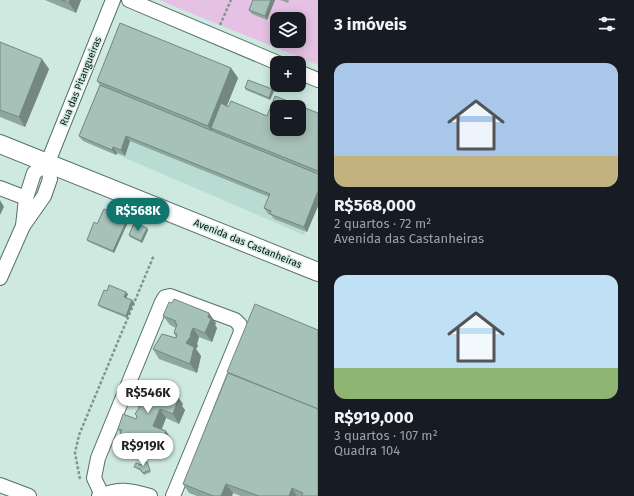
<!DOCTYPE html>
<html lang="pt">
<meta charset="utf-8">
<style>
body{margin:0;font-family:"Fira Sans",sans-serif;background:#242831;color:#f1f3f6;height:100vh;display:flex;flex-direction:column;font-size:15px;white-space:nowrap}
*{box-sizing:border-box;margin:0}
p{font-size:13px;color:#9ea1a6}
.icon{flex:none;width:22px;height:22px;fill:none;stroke:currentColor;stroke-width:2;stroke-linecap:round;stroke-linejoin:round}
.map{position:relative;flex:1;overflow:hidden}
.side{display:flex;flex-direction:column;background:#171b24;width:316px}
.side>*{flex:none}
.fabs{position:absolute;left:270px;top:12px;display:grid;gap:8px}
.fabs a{display:grid;place-items:center;width:36px;height:36px;border-radius:8px;background:#171b24;box-shadow:0 2px 10px #0003;font-size:20px}
.price{position:absolute;translate:-50% -34px;padding:0 9px;border-radius:14px;background:#fff;color:#222;font-size:13px;line-height:26px;filter:drop-shadow(0 1px 2px #0008)}
.price::after{content:'';position:absolute;left:50%;top:24px;width:12px;height:9px;margin-left:-6px;background:inherit;clip-path:polygon(0 0,100% 0,50% 100%)}
.price.selected{background:#0f766e;color:#fff}
ul{padding:0;list-style:none}
li{display:grid;align-content:center;gap:8px;height:212px;padding:0 16px}
li span{display:grid;place-items:center;height:124px;border-radius:12px;color:#555}
li>.icon{margin-inline-start:auto}
span .icon{width:72px;height:72px;fill:#fffc;stroke-width:1}
li b{font-size:17px}
h2{display:flex;justify-content:space-between;align-items:center;height:48px;padding:0 16px;font-size:17px}
main{display:flex;flex:1;min-height:0}
.map>svg:first-child{display:block}
</style>
<main>
<div class="map">
<svg width="318" height="496" viewBox="0 0 318 496">
<rect width="100%" height="100%" fill="#cde9e0"/>
<polygon fill="#b8dcd1" points="100,93 318,201 304,235 81,139"/>
<path fill="#e5c1e3" fill-rule="evenodd" d="M159,0h159v65zM277,19h22v22h-22z"/>
<g fill="none" stroke-linecap="round" stroke-linejoin="round">
<g stroke="#576f68" stroke-width="16">
<g id="minor">
<polyline points="129,0 278,63"/>
<polyline points="299,72 318,80"/>
<polyline points="0,188 26,198"/>
<polyline points="23,226 26,198 34,173 48,162 113,0"/>
<polyline points="0,278 23,226 44,196 50,179 48,162"/>
<polyline points="0,485 29,496"/>
<polyline points="102,495 94,478 98,458 162,302 165,297 170,296 235,320 240,325 241,332 173,496"/>
<path d="M99,496c21,-8 30,-6 51,0"/>
</g>
</g>
<g stroke="#576f68" stroke-width="20">
<polyline id="major" points="0,144 318,272"/>
</g>
<g stroke="#81958f" stroke-width="2.5" stroke-dasharray="3 2" stroke-linecap="butt">
<polyline points="220,25 231,0"/>
<polyline points="80,479 75,453 79,435 154,255"/>
</g>
<use href="#minor" stroke="#fff" stroke-width="14"/>
<use href="#major" stroke="#fff" stroke-width="18"/>
</g>
<g fill="#8fa69e">
<polygon points="45,0 81,0 76,13"/>
<polygon points="253,0 275,0 267,20 252,14 249,10"/>
<polygon points="280,0 289,0 288,3"/>
<polygon points="0,42 49,69 25,127 0,117"/>
<polygon points="231,68 238,78 227,106 267,116 318,113 318,206 307,232 274,219 271,215 268,214 264,208 269,197 130,141 125,156 117,153 116,155 83,141 79,136 100,85 97,81"/>
<polygon points="245,88 274,91 270,100 246,90"/>
<polygon points="128,222 114,253 89,242 87,240"/>
<polygon points="147,228 148,230 142,243 130,237 129,235"/>
<polygon points="107,291 128,294 126,298 134,302 127,318 100,307 98,305"/>
<polygon points="163,316 216,323 215,325 217,328 212,342 199,337 197,344 198,346 196,349 201,356 197,373 159,359 153,349 176,337 174,333 176,328 170,325"/>
<polygon points="227,373 318,496 241,496 233,493 232,496 197,496 189,493 183,484"/>
<polygon points="130,397 183,404 182,406 185,410 179,424 166,418 162,429 172,440 167,454 162,454 161,457 138,449 136,447 127,443 120,433 118,429 136,419 137,417 135,414 140,408 137,406"/>
<polygon points="147,462 151,472 144,475 141,471 136,468 134,467"/>
</g>
<g fill="#748781">
<polygon points="70,0 81,0 76,13 69,3"/>
<polygon points="271,0 275,0 267,20 265,16"/>
<polygon points="42,59 49,69 25,127 19,117"/>
<polygon points="231,68 238,78 217,130 211,128 215,133 214,136 208,126"/>
<polygon points="272,89 274,91 270,100 269,98"/>
<polygon points="126,136 130,141 125,156 121,150"/>
<polygon points="113,147 117,153 116,155 112,150"/>
<polygon points="318,191 318,206 307,232 304,227"/>
<polygon points="0,200 4,207 0,215"/>
<polygon points="127,220 128,222 114,253 113,251"/>
<polygon points="147,228 148,230 142,243 141,241"/>
<polygon points="126,292 128,294 126,299 124,297"/>
<polygon points="132,300 134,302 127,318 126,316"/>
<polygon points="209,313 216,323 215,325 217,328 212,342 205,333 208,317"/>
<polygon points="193,328 199,337 197,344 198,346 196,349 201,356 197,373 190,364 186,343"/>
<polygon points="176,394 183,404 182,406 185,410 179,424 173,414 175,398"/>
<polygon points="160,409 166,418 159,435 153,426"/>
<polygon points="166,431 172,440 167,454 160,445"/>
<polygon points="156,444 162,454 161,457 155,447"/>
<polygon points="226,484 233,493 232,496 221,496"/>
<polygon points="292,488 297,496 289,496"/>
</g>
<g fill="#a6c1b8" stroke="#748781" fill-rule="evenodd">
<polygon points="61,0 70,0 69,3"/>
<polygon points="253,0 271,0 265,16 249,10"/>
<polygon points="120,23 231,68 208,126 97,81"/>
<polygon points="0,42 42,59 19,117 0,110"/>
<polygon points="248,80 272,89 269,98 245,88"/>
<polygon points="100,85 318,174 318,191 304,227 270,214 271,211 264,208 270,194 126,136 121,150 113,147 112,150 79,136"/>
<path d="M275,96l43,17v58l-107,-43 10,-25 7,4 3,-6 36,15zM277,107h22v22h-22z"/>
<polygon points="104,209 127,220 113,251 87,240 94,222 97,224"/>
<polygon points="134,223 147,228 141,241 129,235"/>
<polygon points="109,285 126,292 124,297 132,300 126,316 98,305 104,290 107,291"/>
<polygon points="174,299 209,313 208,317 211,319 205,333 193,328 190,335 191,336 186,343 194,347 190,364 153,349 162,334 176,338 177,334 174,333 177,324 175,323 176,321 163,316 169,302 172,303"/>
<polygon points="255,304 318,330 318,409 227,372"/>
<polygon points="228,373 318,409 318,496 301,496 303,493 292,488 289,496 259,496 226,484 221,496 213,496 183,484"/>
<polygon points="141,381 176,394 175,398 178,400 173,414 160,409 153,426 166,431 160,445 156,444 155,447 131,440 132,438 120,433 122,430 118,429 123,414 136,419 137,416 135,414 143,402 130,397 136,383 140,384"/>
<polygon points="147,462 150,470 143,473 140,469 134,467 136,463 141,465"/>
</g>
<g text-anchor="middle" stroke-width="3" stroke-linejoin="round" paint-order="stroke">
<g font-size="10" fill="#07100d" stroke="#cde9e0">
<text transform="translate(80 81) rotate(-68)" y="4">Rua das Pitangueiras</text>
<text transform="translate(248 243) rotate(22)" y="4">Avenida das Castanheiras</text>
</g>
</g>
</svg>
<div class="fabs">
<a><svg class="icon" aria-label="layers" viewBox="0 0 24 24"><path d="M12 4l9 5-9 5-9-5zM3 14l9 5 9-5"/></svg></a>
<a>+</a>
<a>−</a>
</div>
<b class="price selected" style="left:138px;top:232px">R$568K</b>
<b class="price" style="left:148px;top:414px">R$546K</b>
<b class="price" style="left:143px;top:467px">R$919K</b>
</div>
<section class="side">
<h2>3 imóveis<svg class="icon" aria-label="filters" viewBox="0 0 24 24"><path d="M4 7h16M4 17h16"/><circle cx="9" cy="7" r="2"/><circle cx="15" cy="17" r="2"/></svg></h2>
<ul>
<li><span style="background:linear-gradient(#a9c7e8 75%,#c2b280 0)"><svg class="icon" aria-label="home" viewBox="0 0 24 24"><path d="M3 11l9-7 9 7M6 9v11h12V9"/></svg></span><div><b>R$568,000</b><p>2 quartos · 72 m²</p><p>Avenida das Castanheiras</p></div></li>
<li><span style="background:linear-gradient(#bfe0f5 75%,#8fb573 0)"><svg class="icon" aria-label="home" viewBox="0 0 24 24"><path d="M3 11l9-7 9 7M6 9v11h12V9"/></svg></span><div><b>R$919,000</b><p>3 quartos · 107 m²</p><p>Quadra 104</p></div></li>
</ul>
</section>
</main>
